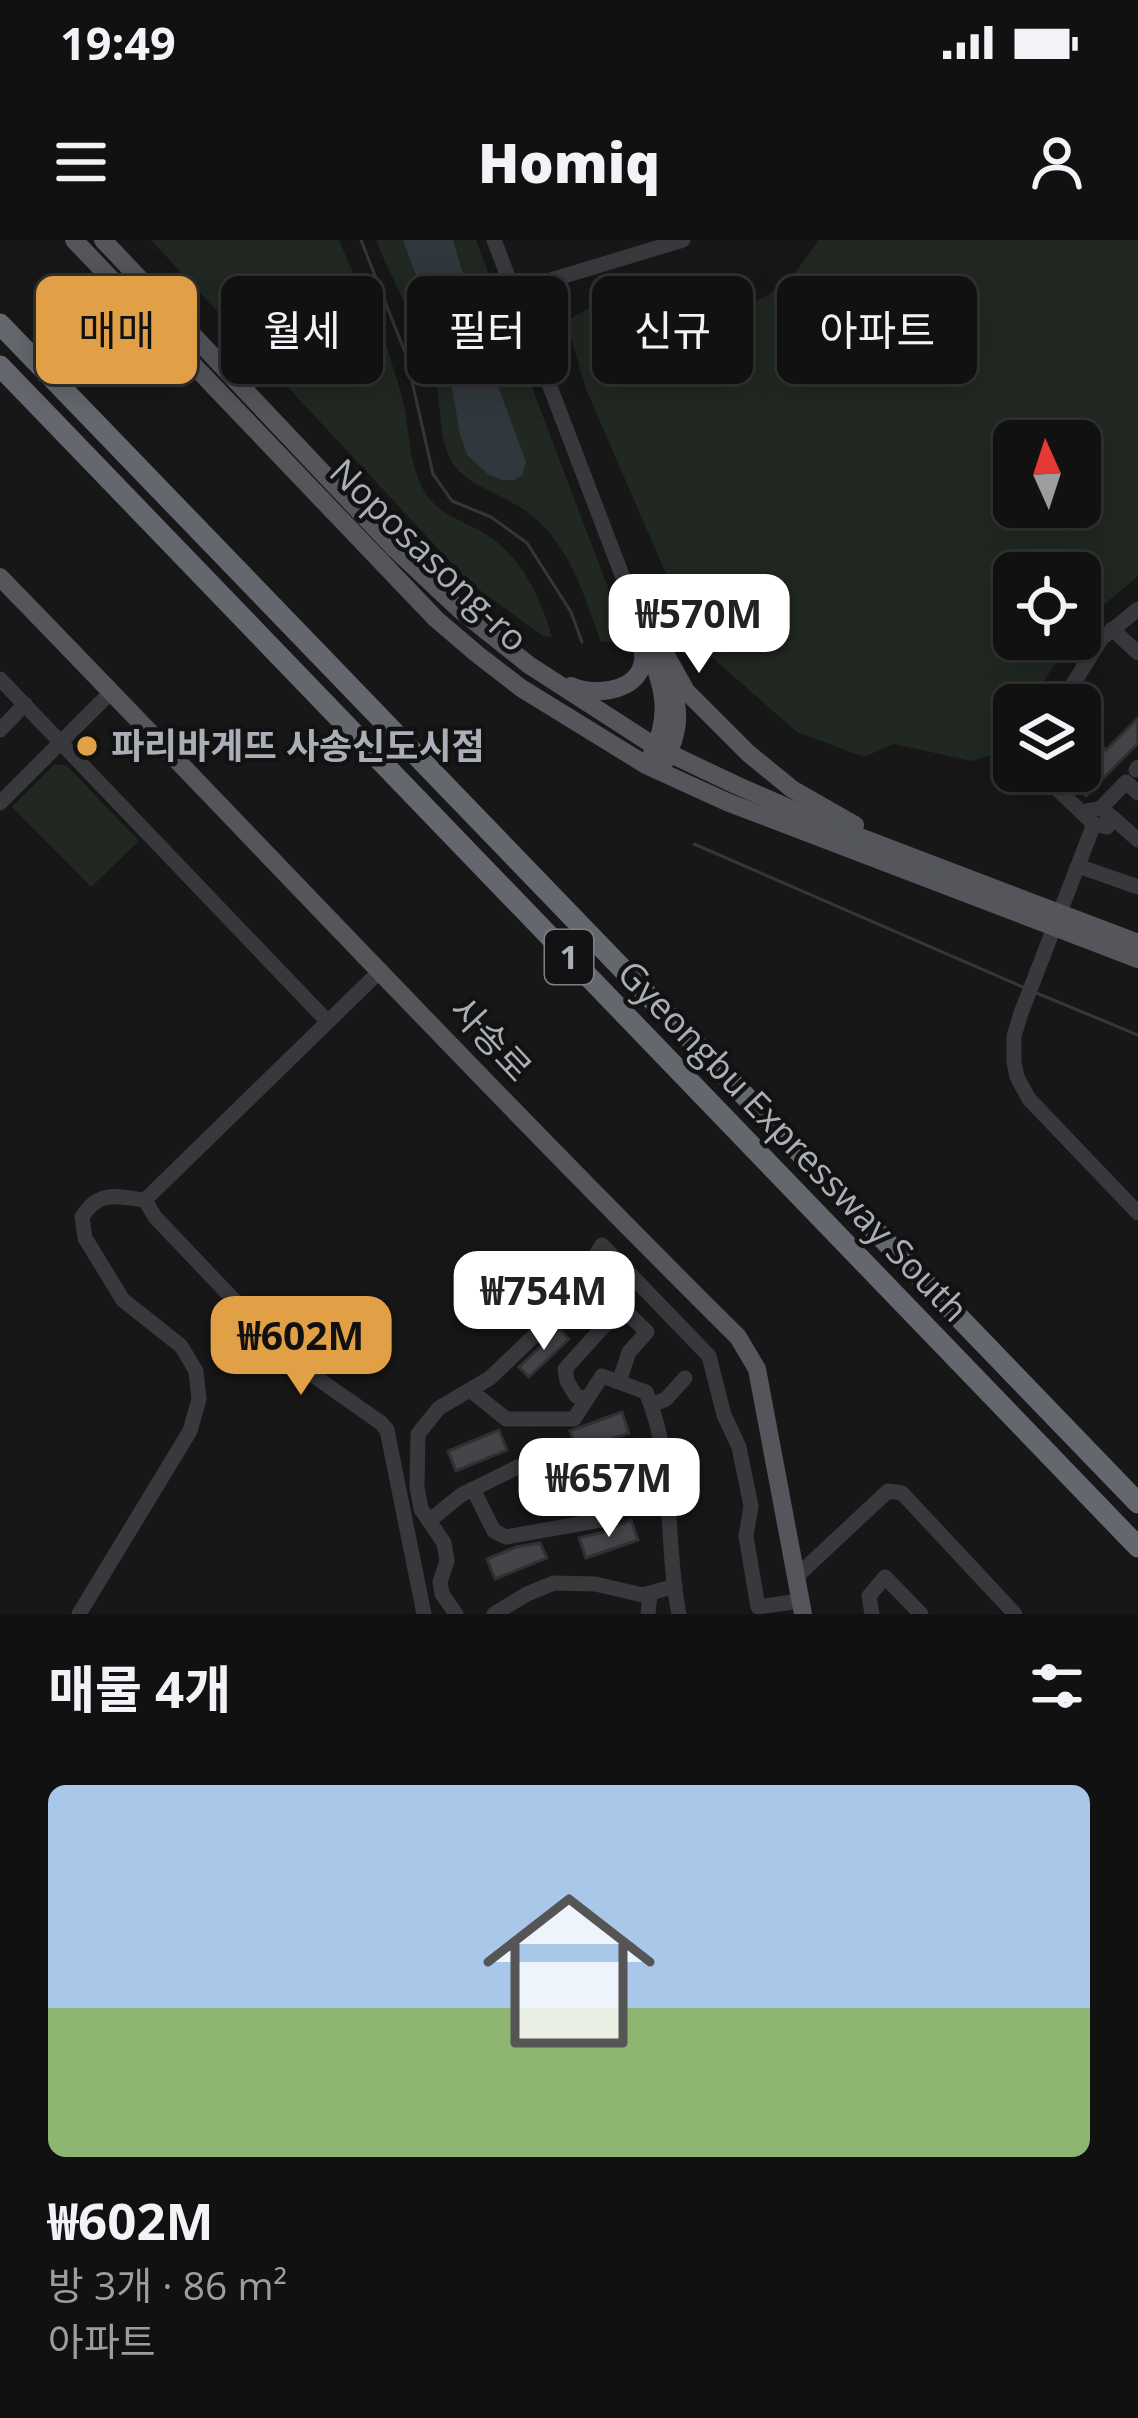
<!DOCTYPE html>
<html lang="ko">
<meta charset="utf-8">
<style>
body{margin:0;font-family:"Open Sans","Noto Sans KR",sans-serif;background:#1e1f20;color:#f1f3f6;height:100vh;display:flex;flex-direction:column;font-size:45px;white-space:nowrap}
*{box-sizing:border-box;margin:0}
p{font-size:39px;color:#9c9d9f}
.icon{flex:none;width:66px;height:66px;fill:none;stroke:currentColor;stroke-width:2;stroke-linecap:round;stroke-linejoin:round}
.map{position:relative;height:1374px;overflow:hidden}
.details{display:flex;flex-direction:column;background:#111112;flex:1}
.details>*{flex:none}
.banner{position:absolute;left:36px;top:36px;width:1068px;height:108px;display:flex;gap:24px}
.needle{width:78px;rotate:357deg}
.controls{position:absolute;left:993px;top:180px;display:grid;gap:24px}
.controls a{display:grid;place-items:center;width:108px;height:108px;border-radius:18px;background:#111112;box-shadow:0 6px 30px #0003,0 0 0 3px #303132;font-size:60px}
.price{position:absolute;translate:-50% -102px;padding:0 27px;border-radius:24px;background:#fff;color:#222;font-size:39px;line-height:78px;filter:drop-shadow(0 3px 6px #0008)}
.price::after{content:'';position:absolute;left:50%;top:72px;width:36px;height:27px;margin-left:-18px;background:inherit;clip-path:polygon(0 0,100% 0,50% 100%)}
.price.selected{background:#e1a045;color:#111}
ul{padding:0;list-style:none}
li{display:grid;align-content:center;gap:24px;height:636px;padding:0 48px}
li+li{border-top:3px solid #303132}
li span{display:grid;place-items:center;height:372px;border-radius:18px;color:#555}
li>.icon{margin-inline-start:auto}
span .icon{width:216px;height:216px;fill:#fffc;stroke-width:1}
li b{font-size:51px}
h2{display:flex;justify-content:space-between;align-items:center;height:144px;padding:0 48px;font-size:51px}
.tag{padding:0 42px;border-radius:18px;background:#111112;box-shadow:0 6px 30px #0003,0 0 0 3px #303132;font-size:42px;line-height:108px}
.tag.selected{background:#e1a045;color:#111}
.status{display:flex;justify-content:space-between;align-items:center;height:84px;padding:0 60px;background:#111112;direction:ltr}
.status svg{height:33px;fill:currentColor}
header{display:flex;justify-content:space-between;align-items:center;height:156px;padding:0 48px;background:#111112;font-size:54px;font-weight:800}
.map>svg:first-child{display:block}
</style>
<div class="status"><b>19:49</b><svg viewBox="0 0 49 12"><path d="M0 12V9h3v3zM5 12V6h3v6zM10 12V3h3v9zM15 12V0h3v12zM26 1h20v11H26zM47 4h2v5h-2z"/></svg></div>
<header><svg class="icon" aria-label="menu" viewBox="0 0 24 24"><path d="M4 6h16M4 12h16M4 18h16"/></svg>Homiq<svg class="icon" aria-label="person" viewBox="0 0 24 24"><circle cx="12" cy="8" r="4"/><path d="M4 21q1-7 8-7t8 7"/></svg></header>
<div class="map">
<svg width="1138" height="1374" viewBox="0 0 1138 1374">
<rect width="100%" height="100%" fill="#171718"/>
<g fill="#212821" fill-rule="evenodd">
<path d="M151,0h188c11,28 26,55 38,83 10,22 17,47 24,70 8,29 7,62 19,90 15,34 44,36 70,54 34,24 51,62 62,100l-9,-1 -73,-53z"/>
<path d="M376,0h100l145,382 4,21 -24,-1c-18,-49 -32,-102 -78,-133 -17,-11 -50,-24 -63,-37 -22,-21 -18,-61 -24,-88 -13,-50 -41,-96 -60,-144z"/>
<path d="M819,0h319v336l-51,43 -7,9v-55h-66v66h58l-36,54 -1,12h-21l-2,44 -40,12 -78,-17 -30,13 -67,-25 -101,-89 -110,-254 -20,-68 34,-19h41l28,49 23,-4 3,-54 13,4 29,17 52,-33zM1014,201h66v66h-66z"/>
<polygon points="55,524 67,526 139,601 91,647 12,567"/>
</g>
<polygon fill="#30383d" points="403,0 453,0 488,119 526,222 522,235 514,240 502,240 488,234 467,215 460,194 447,119"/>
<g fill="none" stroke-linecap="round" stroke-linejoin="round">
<g stroke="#30383d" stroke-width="3">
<polyline points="361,0 406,115 433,234 452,261 491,277 527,303 571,372 582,402"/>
<polyline points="694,604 1025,748"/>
<polyline points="1034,752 1138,795"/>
</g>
</g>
<g fill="#444548" stroke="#313134" stroke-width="3">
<polygon points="1138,478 1138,503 1086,556 1060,531 1080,531 1080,522 1090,511 1093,514 1101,506 1106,510"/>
<polygon points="559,1089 569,1099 529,1137 519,1127"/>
<polygon points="622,1172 629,1193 577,1211 570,1191"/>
<polygon points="499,1190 507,1210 456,1231 448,1211"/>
<polygon points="631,1280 638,1300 586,1318 579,1298 604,1292"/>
<polygon points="540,1303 547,1318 495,1339 487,1319 516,1307"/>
</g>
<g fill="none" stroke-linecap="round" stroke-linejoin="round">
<g stroke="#38393d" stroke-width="15">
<polyline points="494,0 630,356"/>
<polyline points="511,52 683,0"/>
<polyline points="1112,389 1138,413"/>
<polyline points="0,439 327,781"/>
<polyline points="1060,465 1101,399 1138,369"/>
<polyline points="0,490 25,464"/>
<polyline points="1136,530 1138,527"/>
<polyline points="1038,531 1094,584 1021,773 1014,796 1014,822 1017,837 1029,859 1138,973"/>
<polyline points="0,563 111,452"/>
<polyline points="1101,568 1126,542 1138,553"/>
<polyline points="1081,572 1101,568 1113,578 1107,587 1094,584"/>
<polyline points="1113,578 1138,600"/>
<polyline points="1078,626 1138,647"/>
<polyline points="145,960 155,977 290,1119 381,1183 387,1190 424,1374"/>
<path d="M470,1150l36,29h68l28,-43 44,16c30,71 18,148 33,222"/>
<polyline points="587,1159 576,1156 567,1141 565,1129 621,1067 647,1092 629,1112 619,1142"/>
<polyline points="652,1165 666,1159 685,1138"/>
<polyline points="473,1249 494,1291 506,1297 601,1280 608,1267 610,1238"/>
<path d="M429,1281l32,-26 71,-35c36,-7 54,13 86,22 14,3 34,-1 50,-2"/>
<polyline points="796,1337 888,1251 902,1253 1015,1374"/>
<path d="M79,1374l111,-183 9,-32 -3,-28 -15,-25 -58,-46 -38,-62 -3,-21c17,-28 35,-20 63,-17l236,-230"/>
<polyline points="456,1374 442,1354 440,1342 447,1321 444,1303 421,1269 417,1247 418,1194 439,1168 490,1138 557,1074 602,1005 709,1116 724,1175 739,1207 751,1266 746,1296 758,1367 800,1361"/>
<polyline points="494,1374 527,1354 554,1343 595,1344 643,1355 675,1346"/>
<polyline points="648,1374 650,1355"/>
<polyline points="872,1374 869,1356 885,1337 921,1374"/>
</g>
<g stroke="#54565c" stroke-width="18">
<polyline points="74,0 436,379 477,414 521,448 646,525 727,562 1138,719"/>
<polyline points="103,0 395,309 460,370 529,425 656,507 736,545 823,583 1138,703"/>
<path d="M0,337c246,253 487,511 738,760l19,32 46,245"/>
<polyline points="637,363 686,451 748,513 792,549 855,585"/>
<path d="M647,405c16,41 26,69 4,111"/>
<path d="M571,446c27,12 76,4 72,-34 -1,-15 -9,-32 -13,-46"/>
<path d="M664,523c16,-34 16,-46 8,-83"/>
</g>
<g stroke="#64676d" stroke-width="21">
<polyline points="0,84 1138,1263"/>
<polyline points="0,126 1138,1307"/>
</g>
</g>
<circle fill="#e1a045" stroke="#121213" stroke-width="4.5" cx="87" cy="506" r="12"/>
<g text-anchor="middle" stroke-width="9" stroke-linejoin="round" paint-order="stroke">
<rect fill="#121213" stroke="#7c8086" stroke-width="3" x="545" y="690" width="48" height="54" rx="9"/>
<g font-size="33" font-weight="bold" fill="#aaafb7">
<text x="569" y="729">1</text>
</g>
<g font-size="36" fill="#aaafb7" stroke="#121213">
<text transform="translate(429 315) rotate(44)" y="13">Noposasong-ro</text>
<text transform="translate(491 799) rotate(47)" y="13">사송로</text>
<text transform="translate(793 901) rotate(46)" y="13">Gyeongbu Expressway South</text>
</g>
<g font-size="36" font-weight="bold" fill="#aaafb7" stroke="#121213" text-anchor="start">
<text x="111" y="519">파리바게뜨 사송신도시점</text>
</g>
</g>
</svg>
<div class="controls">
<a><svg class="needle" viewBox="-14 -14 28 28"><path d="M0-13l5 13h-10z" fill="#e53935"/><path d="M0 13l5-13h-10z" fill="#9c9d9f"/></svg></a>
<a><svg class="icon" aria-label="locate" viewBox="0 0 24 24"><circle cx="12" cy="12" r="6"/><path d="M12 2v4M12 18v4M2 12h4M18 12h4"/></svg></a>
<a><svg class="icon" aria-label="layers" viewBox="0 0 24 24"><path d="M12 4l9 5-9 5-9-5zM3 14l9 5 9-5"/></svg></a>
</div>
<b class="price" style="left:699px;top:436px">₩570M</b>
<b class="price" style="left:544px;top:1113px">₩754M</b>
<b class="price selected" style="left:301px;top:1158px">₩602M</b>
<b class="price" style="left:609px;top:1300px">₩657M</b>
<div class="banner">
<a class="tag selected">매매</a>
<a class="tag">월세</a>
<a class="tag">필터</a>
<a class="tag">신규</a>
<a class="tag">아파트</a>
</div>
</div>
<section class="details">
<h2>매물 4개<svg class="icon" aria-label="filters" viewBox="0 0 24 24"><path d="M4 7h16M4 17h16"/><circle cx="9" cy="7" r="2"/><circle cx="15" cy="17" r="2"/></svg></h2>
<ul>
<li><span style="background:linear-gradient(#a9c7e8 60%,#8fb573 0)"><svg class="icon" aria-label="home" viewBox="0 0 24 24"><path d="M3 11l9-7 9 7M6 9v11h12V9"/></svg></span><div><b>₩602M</b><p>방 3개 · 86 m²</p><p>아파트</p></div></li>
</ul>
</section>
